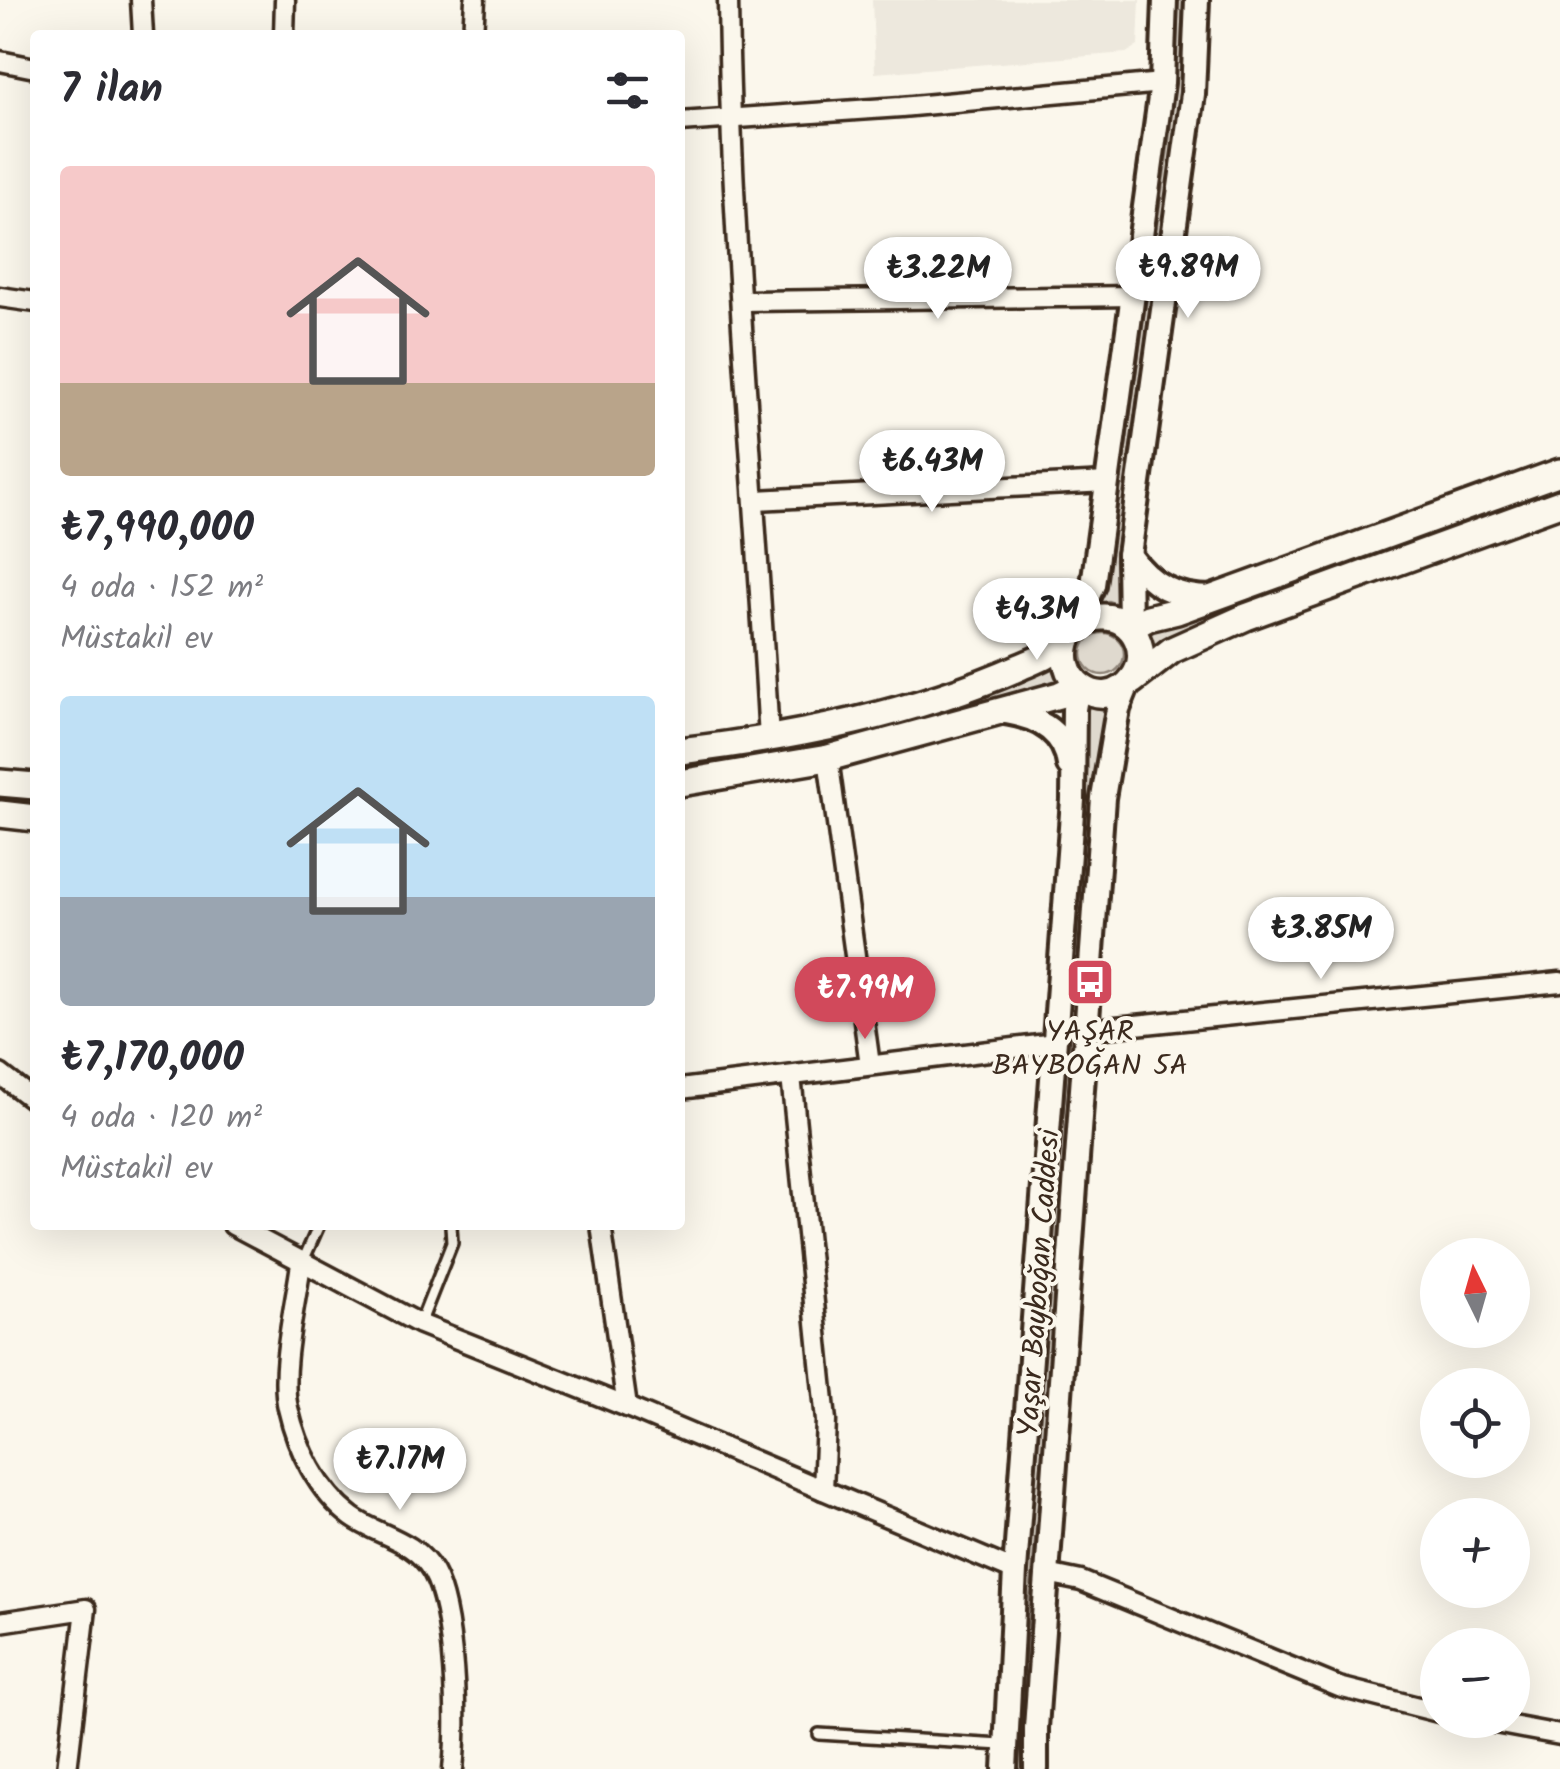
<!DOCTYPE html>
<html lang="tr">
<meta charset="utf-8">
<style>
body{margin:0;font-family:Kalam,sans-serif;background:#f2f2f3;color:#2b2b33;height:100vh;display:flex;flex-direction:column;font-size:38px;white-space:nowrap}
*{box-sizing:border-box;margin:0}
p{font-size:32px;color:#7c7c81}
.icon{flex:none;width:55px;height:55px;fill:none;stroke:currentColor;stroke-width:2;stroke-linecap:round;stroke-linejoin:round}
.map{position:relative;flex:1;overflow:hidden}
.panel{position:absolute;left:30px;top:30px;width:655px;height:1200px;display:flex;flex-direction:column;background:#fff;border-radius:10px;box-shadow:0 10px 40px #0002}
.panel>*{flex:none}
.needle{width:65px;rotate:355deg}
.controls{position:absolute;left:1420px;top:1238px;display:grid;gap:20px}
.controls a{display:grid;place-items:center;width:110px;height:110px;border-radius:50%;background:#fff;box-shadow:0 10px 40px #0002;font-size:50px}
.price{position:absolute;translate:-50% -85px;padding:0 22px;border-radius:35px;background:#fff;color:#222;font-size:32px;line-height:65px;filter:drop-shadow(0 2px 5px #0008)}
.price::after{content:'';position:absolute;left:50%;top:60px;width:30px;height:22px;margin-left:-15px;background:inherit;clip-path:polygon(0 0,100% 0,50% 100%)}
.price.active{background:#d1495b;color:#fff}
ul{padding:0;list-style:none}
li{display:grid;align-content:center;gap:20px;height:530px;padding:0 30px}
li span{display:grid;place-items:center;height:310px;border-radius:10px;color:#555}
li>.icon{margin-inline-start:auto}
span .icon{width:180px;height:180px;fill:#fffc;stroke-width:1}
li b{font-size:42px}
h2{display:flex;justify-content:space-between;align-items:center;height:120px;padding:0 30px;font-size:42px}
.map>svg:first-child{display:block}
</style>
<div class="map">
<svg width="1560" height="1769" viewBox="0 0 1560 1769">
<rect width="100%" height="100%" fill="#fbf7ec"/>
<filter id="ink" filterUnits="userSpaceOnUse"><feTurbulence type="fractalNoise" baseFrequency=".01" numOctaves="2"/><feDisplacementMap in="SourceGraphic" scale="20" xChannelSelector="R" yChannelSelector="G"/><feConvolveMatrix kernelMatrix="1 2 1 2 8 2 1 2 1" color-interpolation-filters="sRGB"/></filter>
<g filter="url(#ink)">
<polygon fill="#ede8dd" points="872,0 1140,0 1138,46 1126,53 875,73"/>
<g fill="#dfd9ce" stroke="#8d8276" stroke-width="2.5">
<polygon points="1177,0 1183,0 1180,82 1175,134 1115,560 1119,605 1108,601 1098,603 1110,559 1170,133"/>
<polygon points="1560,485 1560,490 1217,614 1150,647 1148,629 1215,611"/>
<circle cx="1103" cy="654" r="21"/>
<path d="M1053,663l6,20c-126,31 -249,72 -379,86v-5c124,-13 262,-42 373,-101z"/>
<polygon points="1087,705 1108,705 1094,771 1061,1231 1024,1671 1023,1769 1019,1769 1019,1671 1079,912 1087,771"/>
</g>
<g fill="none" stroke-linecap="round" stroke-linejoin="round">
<g stroke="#3b2a1e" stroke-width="16">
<g id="service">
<polyline points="303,1261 319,1225"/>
<polyline points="420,1324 452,1243 451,1225"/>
<polyline points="819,1734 1002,1745"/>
</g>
</g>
<g stroke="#3b2a1e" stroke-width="25">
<g id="minor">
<polyline points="141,0 143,35"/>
<path d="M728,0c3,247 28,493 41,740"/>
<polyline points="284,35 285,0"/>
<polyline points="473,35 475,0"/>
<polyline points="0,61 35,68"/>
<polyline points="680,122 901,107 1162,83"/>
<polyline points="0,297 35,302"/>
<polyline points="742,301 1133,296"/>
<polyline points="756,500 1107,482"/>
<polyline points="828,758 870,1065"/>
<polyline points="1086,1030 1560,982"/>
<polyline points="0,1074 35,1101"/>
<polyline points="791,1076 826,1421 823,1490"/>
<polyline points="680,1089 1055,1043"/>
<polyline points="233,1225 420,1324 627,1407 1015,1571"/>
<polyline points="601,1225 627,1407"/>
<path d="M301,1263c-5,40 -22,107 -13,145 9,40 30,84 64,109 26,19 63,22 81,55 22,39 25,152 20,197"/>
<polyline points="1047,1574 1081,1581 1339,1687 1438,1712"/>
<polyline points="0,1622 86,1609 67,1769"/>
<polyline points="1479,1720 1560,1735"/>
</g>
</g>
<g stroke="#3b2a1e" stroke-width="30">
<g id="tertiary">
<path d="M1129,555c22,30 46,43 83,43"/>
<polyline points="1130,628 1129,555 1193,94 1197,0"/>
<polyline points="1072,631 1093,585 1162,83 1165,0"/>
<path d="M999,711c33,4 66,18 70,54"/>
<polyline points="1005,1769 1015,1571 1073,800 1074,709 1078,686"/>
<polyline points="1036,1769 1036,1728 1103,798 1118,709 1128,684"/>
</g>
</g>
<g stroke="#3b2a1e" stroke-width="32">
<g id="secondary">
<polyline points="1130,628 1148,618 1177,611 1560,472"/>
<polyline points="1132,681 1172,650 1246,617 1560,503"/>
<path d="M680,751c116,-14 233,-37 340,-84 9,-4 20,-8 28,-13 19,-12 30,-38 56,-37 31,1 47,37 29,61 -29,40 -87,0 -61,-47"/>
<polyline points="0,783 35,786"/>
<polyline points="680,783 828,758 1059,695 1078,686"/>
<polyline points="0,814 35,818"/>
</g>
</g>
<use href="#service" stroke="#fbf7ec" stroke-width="9"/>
<use href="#minor" stroke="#fbf7ec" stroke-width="18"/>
<use href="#tertiary" stroke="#fbf7ec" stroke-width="22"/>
<use href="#secondary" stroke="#fbf7ec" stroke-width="25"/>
</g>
</g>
<defs>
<g id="bus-square" transform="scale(2.5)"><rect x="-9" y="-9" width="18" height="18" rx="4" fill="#d1495b" stroke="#fbf7ec"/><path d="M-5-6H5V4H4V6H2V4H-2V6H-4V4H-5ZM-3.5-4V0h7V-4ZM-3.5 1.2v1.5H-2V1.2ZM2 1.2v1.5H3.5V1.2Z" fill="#fff"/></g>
</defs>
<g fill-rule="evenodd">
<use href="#bus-square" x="1090" y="982"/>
</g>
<g text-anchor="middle" stroke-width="8" stroke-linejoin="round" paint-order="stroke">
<g font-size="30" fill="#3b2a1e" stroke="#fbf7ec">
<text x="1090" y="1041">YAŞAR<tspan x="1090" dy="34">BAYBOĞAN 5A</tspan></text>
</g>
<g font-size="30" fill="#3b2a1e" stroke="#fbf7ec">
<text transform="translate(1038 1283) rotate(-86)" y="10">Yaşar Bayboğan Caddesi</text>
</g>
</g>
</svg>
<div class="controls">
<a><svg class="needle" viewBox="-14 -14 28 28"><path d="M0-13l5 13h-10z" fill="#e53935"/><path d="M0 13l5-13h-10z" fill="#7c7c81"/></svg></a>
<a><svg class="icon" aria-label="locate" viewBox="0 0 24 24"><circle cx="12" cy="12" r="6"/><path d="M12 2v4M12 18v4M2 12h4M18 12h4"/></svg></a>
<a>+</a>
<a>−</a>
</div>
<b class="price" style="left:1188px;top:321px">₺9.89M</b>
<b class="price" style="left:938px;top:322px">₺3.22M</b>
<b class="price" style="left:932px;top:515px">₺6.43M</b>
<b class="price" style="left:1037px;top:663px">₺4.3M</b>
<b class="price" style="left:1321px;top:982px">₺3.85M</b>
<b class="price active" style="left:865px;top:1042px">₺7.99M</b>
<b class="price" style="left:400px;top:1513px">₺7.17M</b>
<section class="panel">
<h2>7 ilan<svg class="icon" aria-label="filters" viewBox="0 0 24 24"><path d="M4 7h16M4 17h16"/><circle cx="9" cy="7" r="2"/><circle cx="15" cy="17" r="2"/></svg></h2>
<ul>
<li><span style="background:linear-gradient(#f6c9c9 70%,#b9a48a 0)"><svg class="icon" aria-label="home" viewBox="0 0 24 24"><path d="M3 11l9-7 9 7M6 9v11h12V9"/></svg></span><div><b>₺7,990,000</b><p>4 oda · 152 m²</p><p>Müstakil ev</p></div></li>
<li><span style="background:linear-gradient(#bfe0f5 65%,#9aa5b1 0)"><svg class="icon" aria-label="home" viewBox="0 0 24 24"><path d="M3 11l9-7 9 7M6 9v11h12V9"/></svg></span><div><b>₺7,170,000</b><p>4 oda · 120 m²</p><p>Müstakil ev</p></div></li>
</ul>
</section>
</div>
